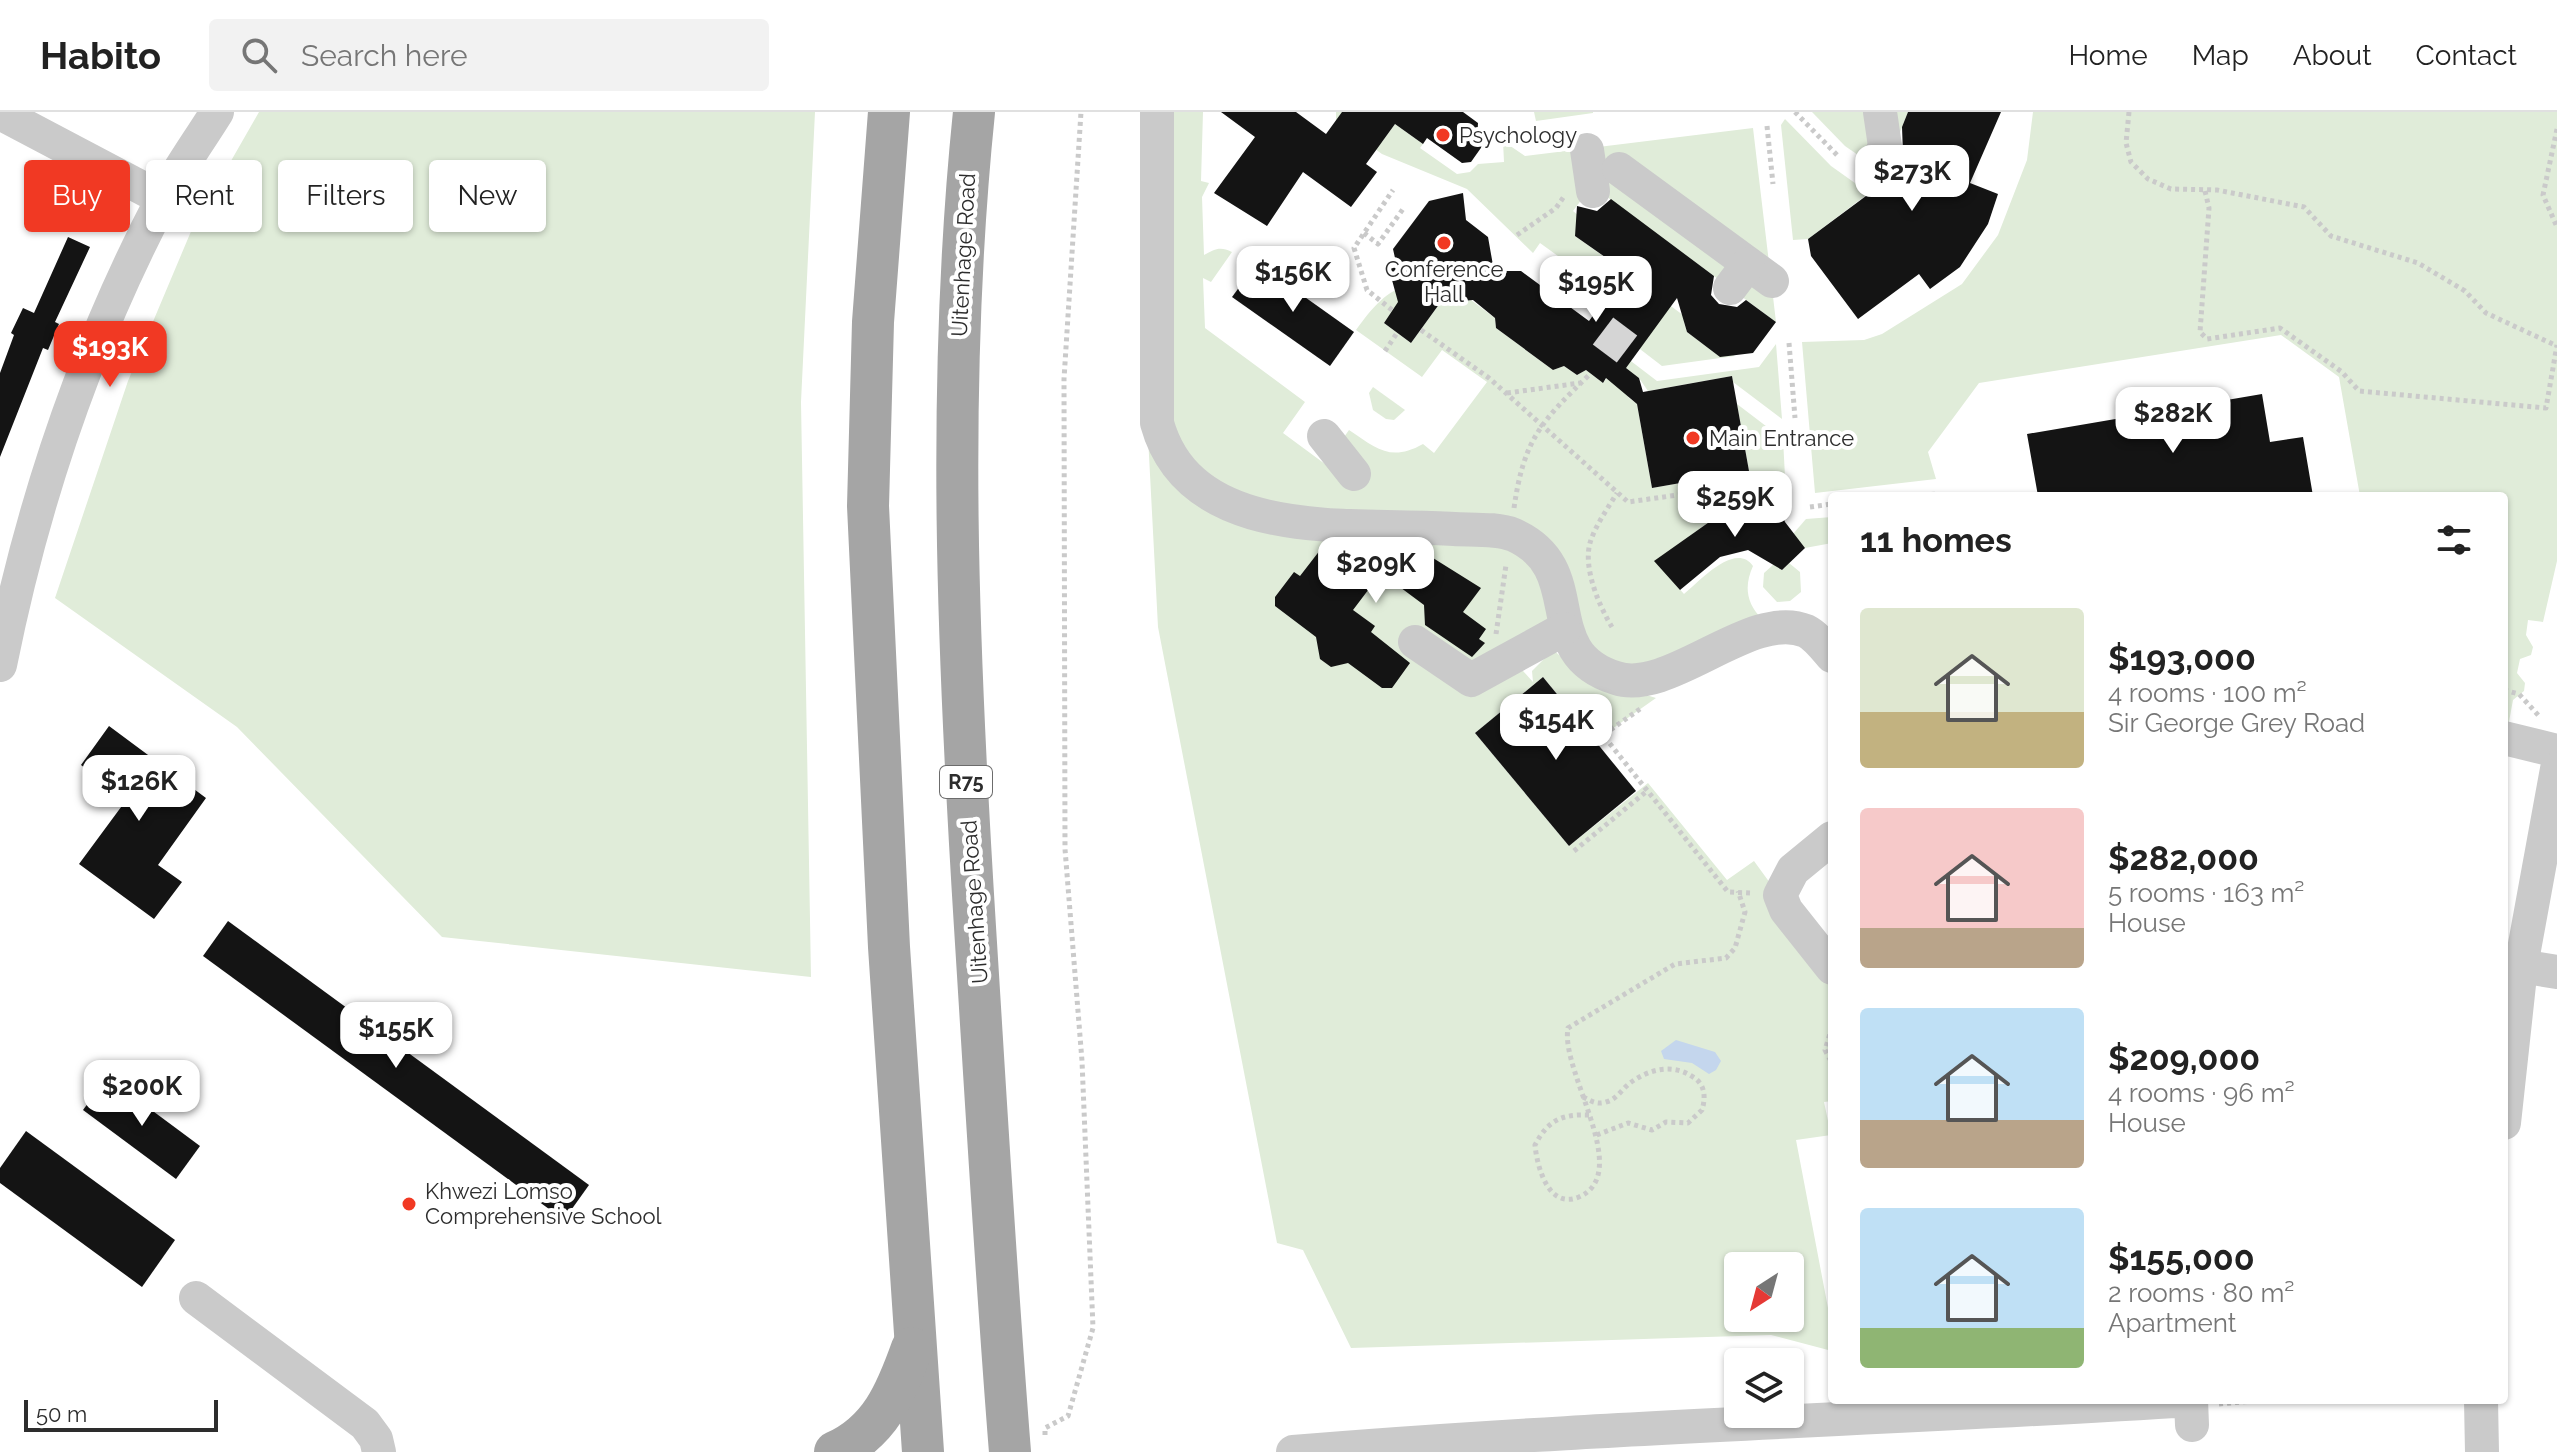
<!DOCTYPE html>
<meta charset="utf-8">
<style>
body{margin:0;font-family:Raleway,sans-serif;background:#f2f2f2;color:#222;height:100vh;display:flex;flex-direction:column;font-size:30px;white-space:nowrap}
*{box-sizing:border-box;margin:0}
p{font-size:26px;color:#767676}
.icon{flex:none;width:44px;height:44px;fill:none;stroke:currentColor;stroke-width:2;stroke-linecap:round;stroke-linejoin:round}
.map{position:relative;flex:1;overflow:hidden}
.drawer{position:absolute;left:1828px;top:380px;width:680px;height:912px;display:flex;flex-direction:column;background:#fff;border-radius:8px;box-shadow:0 2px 6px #0004}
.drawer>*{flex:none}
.hud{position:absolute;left:24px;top:48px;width:760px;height:72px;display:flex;gap:16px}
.needle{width:52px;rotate:216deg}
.tools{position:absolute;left:1724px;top:1140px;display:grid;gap:16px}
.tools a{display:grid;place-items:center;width:80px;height:80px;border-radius:8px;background:#fff;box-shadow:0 2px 6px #0004;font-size:40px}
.scale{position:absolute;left:24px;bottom:20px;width:194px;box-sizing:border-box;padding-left:8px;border:4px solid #2d2d2d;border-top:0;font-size:22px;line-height:28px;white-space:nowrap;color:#2d2d2d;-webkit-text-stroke:6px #fff;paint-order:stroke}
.price{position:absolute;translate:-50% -68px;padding:0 18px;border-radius:16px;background:#fff;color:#222;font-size:26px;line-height:52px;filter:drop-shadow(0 2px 4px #0008)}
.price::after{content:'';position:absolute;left:50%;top:48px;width:24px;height:18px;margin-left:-12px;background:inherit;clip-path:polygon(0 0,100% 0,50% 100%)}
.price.selected{background:#f13923;color:#fff}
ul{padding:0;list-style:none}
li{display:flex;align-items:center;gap:24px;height:200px;padding:0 32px}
li span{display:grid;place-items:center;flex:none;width:224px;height:160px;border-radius:8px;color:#555}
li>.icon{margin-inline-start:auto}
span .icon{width:96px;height:96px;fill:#fffc;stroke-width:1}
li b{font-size:34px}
h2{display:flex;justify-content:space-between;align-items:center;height:96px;padding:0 32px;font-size:34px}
.chip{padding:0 28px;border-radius:8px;background:#fff;box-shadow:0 2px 6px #0004;font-size:28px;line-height:72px}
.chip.selected{background:#f13923;color:#fff}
header{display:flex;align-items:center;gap:48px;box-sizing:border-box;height:112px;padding:0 40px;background:#fff;border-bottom:2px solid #e0e0e0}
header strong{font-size:38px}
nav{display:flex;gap:44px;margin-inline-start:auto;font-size:28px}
.search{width:560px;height:72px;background:#f2f2f2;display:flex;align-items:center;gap:20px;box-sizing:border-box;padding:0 28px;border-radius:8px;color:#767676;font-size:30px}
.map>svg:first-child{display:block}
</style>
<header>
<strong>Habito</strong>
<div class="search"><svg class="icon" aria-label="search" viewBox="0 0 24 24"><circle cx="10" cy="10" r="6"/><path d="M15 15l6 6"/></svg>Search here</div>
<nav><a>Home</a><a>Map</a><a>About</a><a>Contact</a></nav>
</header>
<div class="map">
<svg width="2557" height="1340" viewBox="0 0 2557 1340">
<rect width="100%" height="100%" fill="#fff"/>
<g fill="#e0ecd9" fill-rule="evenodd">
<polygon points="259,0 815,0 801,290 811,865 442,825 237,615 55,486 128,269 192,117"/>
<path d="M1169,0h34l-2,69 8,2 -7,14 2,58c11,-6 16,-9 28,-3l-21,30 -8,-4 2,50 100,74 -22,31 42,31 24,-34c28,19 42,32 74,14l11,9 53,-71 -45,-32 -20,27 -66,-47c17,-23 29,-39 57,-47l-29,40 27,20 29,-40 31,-3 24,18 1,10 57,42 11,-4 13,9 9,-5 17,13 6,-8 18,13 1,9 9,7 15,84 80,-14 5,28 -82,59 29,33c15,-12 51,-53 69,-28 -9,20 -7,37 9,53l-128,62 -69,-51 -52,30 20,22 -1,-11 21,-21 32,26 71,22 -61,43 -52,-64 -68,56 94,113 79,-63 79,97 27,-19 78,107v98l-4,1 4,34 -8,1 7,33 -35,5 36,189v22l-61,-16 -420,13 -48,-98 -26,-7 -119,-616 -15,-286zM1738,1154h52v52h-52z"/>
<polygon points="1336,0 1342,0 1382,30 1395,12 1423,32 1420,36 1457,62 1470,60 1478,52 1504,50 1503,29 1525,44 1753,16 1776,210 1599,79 1588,79 1573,99 1579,104 1575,124 1641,171 1609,181 1540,131 1533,141 1467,77 1382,42 1336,9"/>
<polygon points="1534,0 1593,0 1593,1 1536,9"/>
<polygon points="1812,0 1908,0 1884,61 1845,34"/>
<polygon points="2033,0 2557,0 2557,449 2543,510 2528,508 2526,523 2533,535 2531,543 2520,547 2517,561 2525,571 2524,579 2513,588 2506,626 2504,384 2360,384 2339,265 2281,223 1979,271 1928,340 1936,367 1815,381 1802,230 1864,228 1882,222 1962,172 1998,123 2027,48"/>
<polygon points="1785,7 1831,54 1869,81 1808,127 1793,128 1781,13"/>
<polygon points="1664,189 1687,206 1684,210 1687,220 1703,232 1713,228 1735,244 1662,254 1636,234"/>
<polygon points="1776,232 1782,307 1733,270 1732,264 1648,279 1639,266 1618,251 1623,243 1657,269 1759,255"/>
<polygon points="1373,275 1405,298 1394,308 1386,307 1373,298 1369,281"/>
<polygon points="1737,292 1783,327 1786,383 1779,387 1773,376 1755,377 1749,383 1745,360 1749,359"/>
<polygon points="1832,405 1832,431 1805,436 1793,422 1806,407"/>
<polygon points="1789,451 1800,460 1801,480 1790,489 1777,490 1763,475 1764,461 1774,452 1782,458"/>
</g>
<polygon fill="#c4d6ed" points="1676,928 1715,940 1721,949 1716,958 1709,962 1692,951 1664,947 1661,939"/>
<g fill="#141414">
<polygon points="1221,0 1296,0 1326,22 1342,0 1463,0 1478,11 1477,29 1483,33 1471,50 1462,51 1427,26 1423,32 1395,12 1366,52 1377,60 1351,95 1303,60 1267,114 1214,81 1255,25"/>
<polygon points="1908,0 2001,0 1970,71 1998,82 1988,112 1960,155 1930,177 1919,162 1858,207 1811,144 1808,127 1893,64 1903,42 1902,15"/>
<polygon points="1463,81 1466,108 1488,125 1494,159 1521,159 1589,209 1625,159 1575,124 1577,94 1597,99 1611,87 1714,164 1711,183 1719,192 1737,195 1746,188 1776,210 1753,241 1720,245 1687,220 1677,186 1626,256 1639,266 1643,280 1732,264 1749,359 1652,376 1637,292 1606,266 1603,271 1586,258 1577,263 1564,254 1553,258 1496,216 1495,206 1473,188 1440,191 1411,231 1384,211 1398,190 1389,157 1397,155 1393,137 1429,89"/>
<polygon points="68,125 90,135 55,210 59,212 48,238 43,236 0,345 0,261 14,223 11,221 23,196 34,201"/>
<polygon points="1257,151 1354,220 1330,254 1232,185"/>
<polygon points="2262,282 2270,330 2303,325 2313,384 2038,384 2027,322"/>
<polygon points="1773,376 1785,410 1805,436 1782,458 1748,438 1720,445 1680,478 1654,449 1756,377"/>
<polygon points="1324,433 1360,434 1370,442 1377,435 1417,436 1481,476 1463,500 1486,517 1479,527 1485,531 1472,545 1425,513 1424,493 1381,461 1353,498 1375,514 1371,520 1410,551 1392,576 1382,576 1348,551 1331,555 1320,547 1316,525 1275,494 1275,485 1294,460 1300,464"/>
<polygon points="1543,565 1636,679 1569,734 1475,621"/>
<polygon points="109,614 206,686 158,753 182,770 154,807 79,752 127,687 81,653"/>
<polygon points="228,809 589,1073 564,1108 203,844"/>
<polygon points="107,965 200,1034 176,1067 83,998"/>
<polygon points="26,1019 175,1128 142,1175 0,1071 0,1056"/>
</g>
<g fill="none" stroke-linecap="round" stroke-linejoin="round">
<polyline stroke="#d5d5d5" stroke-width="34" stroke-dasharray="34 17" stroke-linecap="butt" points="1603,219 1627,237"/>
<g stroke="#cacaca" stroke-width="5" stroke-dasharray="4 4" stroke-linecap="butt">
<polyline points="1795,0 1838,44"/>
<polyline points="2129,0 2126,31 2131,50 2148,67 2171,77 2217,78 2304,95 2331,124 2418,151 2465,179 2486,201 2557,234"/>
<polyline points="1767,14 1773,72"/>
<polyline points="2557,17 2543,83 2557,115"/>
<polyline points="2205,79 2209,96 2200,220 2207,227 2280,216 2342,260 2359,279 2546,296 2557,233"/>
<polyline points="1364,121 1378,132 1403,97"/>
<polyline points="1517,123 1556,96 1565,83"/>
<polyline points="1392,198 1367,178 1354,136 1393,78"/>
<polyline points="1421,218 1489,266 1628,390 1734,375"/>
<polyline points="1789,231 1795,306"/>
<polyline points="1385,239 1397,221"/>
<polyline points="1507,281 1580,271"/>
<polyline points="1747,372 1786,368"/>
<polyline points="1915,384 1938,382"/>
<polyline points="1810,395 1832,392"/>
<path d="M1514,396c10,-70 28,-87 76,-134"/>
<path d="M1612,515c-13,-21 -29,-59 -22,-84 5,-17 18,-35 27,-50"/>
<polyline points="1496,522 1506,453"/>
<polyline points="2504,578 2519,582 2539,604"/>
<polyline points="1640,597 1603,623 1728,780 1750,781"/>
<polyline points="1574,739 1647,679"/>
<polyline points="1832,915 1825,938 1832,951"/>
<path d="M1583,985c8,4 14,8 23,5 10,-2 16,-13 24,-19 19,-14 43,-20 63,-6 12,7 13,20 9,33l-14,13 -22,-1 -14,8 -24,-7 -34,13"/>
<path d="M1589,1003c-27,-1 -41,5 -54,30 2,21 13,65 44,52 55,-24 -19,-125 -11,-169l107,-64 51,-6 9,-10 10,-36 -7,-21"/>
<polyline points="2219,1292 2262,1288"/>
<polyline points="1045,1323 1045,1316 1068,1304 1093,1216 1082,949 1065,737 1064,267 1081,0"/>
</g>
<g stroke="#cacaca" stroke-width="34">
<path d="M1157,0v311c34,123 200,99 297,106 18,1 43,-1 60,6 77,35 19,117 102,143 54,18 135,-70 190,-47 10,5 19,17 26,25"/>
<polyline points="0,1 163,87"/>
<polyline points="1587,38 1593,79"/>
<polyline points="1875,55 1885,34 1880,0"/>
<polyline points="1619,57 1772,169"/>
<polyline points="1730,176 1748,152"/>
<polyline points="1324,324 1354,362"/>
<polyline points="1415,530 1471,568 1564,517"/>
<path d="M0,553c32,-160 86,-320 162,-465 16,-30 37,-59 55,-88"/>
<polyline points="2504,626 2557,639"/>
<polyline points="1832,726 1793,758 1780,783 1786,798 1832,856"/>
<polyline points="2521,854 2557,860"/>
<polyline points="2504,1011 2521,854 2557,657"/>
<polyline points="196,1186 365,1312 376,1327 379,1340"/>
<polyline points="2481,1288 2482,1340"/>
<path d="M1293,1340c299,-25 599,-33 898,-52l1,25"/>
</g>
<g stroke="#a5a5a5" stroke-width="42">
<polyline points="889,0 873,210 868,394 889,835 923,1340"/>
<path d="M974,0c-28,272 -16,543 1,815 11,175 21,350 35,525"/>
<path d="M835,1340c45,-20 61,-59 77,-104"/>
</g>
</g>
<g fill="#f13923" stroke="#fff" stroke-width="3">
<circle cx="1443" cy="23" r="8"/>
<circle cx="1444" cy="131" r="8"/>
<circle cx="1693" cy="326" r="8"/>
<circle cx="409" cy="1092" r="8"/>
</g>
<g text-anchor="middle" stroke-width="8" stroke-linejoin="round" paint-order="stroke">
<rect fill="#fff" stroke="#6c6c6c" stroke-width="2" x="940" y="654" width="52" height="32" rx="6"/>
<g font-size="20" font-weight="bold" fill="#2d2d2d">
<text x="966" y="677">R75</text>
</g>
<g font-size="22" fill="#2d2d2d" stroke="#fff" text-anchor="start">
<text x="1459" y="31">Psychology</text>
<text x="1444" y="165" text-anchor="middle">Conference<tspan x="1444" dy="25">Hall</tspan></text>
<text x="1709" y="334">Main Entrance</text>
<text x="425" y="1087">Khwezi Lomso<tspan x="425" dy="25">Comprehensive School</tspan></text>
</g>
<g font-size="22" fill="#2d2d2d" stroke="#fff">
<text transform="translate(963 143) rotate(-87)" y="8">Uitenhage Road</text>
<text transform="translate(974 790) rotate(-94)" y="8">Uitenhage Road</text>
</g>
</g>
</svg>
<div class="tools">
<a><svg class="needle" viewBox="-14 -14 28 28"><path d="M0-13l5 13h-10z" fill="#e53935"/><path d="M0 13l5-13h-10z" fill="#767676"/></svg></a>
<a><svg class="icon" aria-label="layers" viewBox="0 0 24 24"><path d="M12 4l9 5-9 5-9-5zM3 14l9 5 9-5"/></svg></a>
</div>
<div class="scale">50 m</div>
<b class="price" style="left:1912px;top:101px">$273K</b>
<b class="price" style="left:1293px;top:202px">$156K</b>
<b class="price" style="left:1596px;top:212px">$195K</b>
<b class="price selected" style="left:110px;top:277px">$193K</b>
<b class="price" style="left:2173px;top:343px">$282K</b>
<b class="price" style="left:1735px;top:427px">$259K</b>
<b class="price" style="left:1376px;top:493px">$209K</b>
<b class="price" style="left:1556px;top:650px">$154K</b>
<b class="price" style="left:139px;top:711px">$126K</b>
<b class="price" style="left:396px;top:958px">$155K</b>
<b class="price" style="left:142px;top:1016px">$200K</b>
<div class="hud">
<a class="chip selected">Buy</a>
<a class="chip">Rent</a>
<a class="chip">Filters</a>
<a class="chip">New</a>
</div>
<section class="drawer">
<h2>11 homes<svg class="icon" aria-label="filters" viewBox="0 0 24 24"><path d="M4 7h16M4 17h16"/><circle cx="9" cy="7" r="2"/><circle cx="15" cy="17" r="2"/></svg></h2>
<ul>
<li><span style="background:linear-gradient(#dfe7d0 65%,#c2b280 0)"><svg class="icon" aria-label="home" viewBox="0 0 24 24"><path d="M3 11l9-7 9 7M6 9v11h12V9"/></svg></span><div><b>$193,000</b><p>4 rooms · 100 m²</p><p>Sir George Grey Road</p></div></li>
<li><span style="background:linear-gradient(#f6c9c9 75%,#b9a48a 0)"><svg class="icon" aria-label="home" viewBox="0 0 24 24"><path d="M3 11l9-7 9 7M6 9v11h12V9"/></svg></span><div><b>$282,000</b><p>5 rooms · 163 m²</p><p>House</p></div></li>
<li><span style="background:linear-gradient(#bfe0f5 70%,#b9a48a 0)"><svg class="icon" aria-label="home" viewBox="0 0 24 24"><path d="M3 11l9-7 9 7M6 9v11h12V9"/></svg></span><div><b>$209,000</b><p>4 rooms · 96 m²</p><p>House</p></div></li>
<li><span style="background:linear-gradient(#bfe0f5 75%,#8fb573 0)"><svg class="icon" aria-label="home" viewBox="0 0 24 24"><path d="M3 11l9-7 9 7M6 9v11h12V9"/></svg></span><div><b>$155,000</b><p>2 rooms · 80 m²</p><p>Apartment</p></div></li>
</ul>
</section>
</div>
